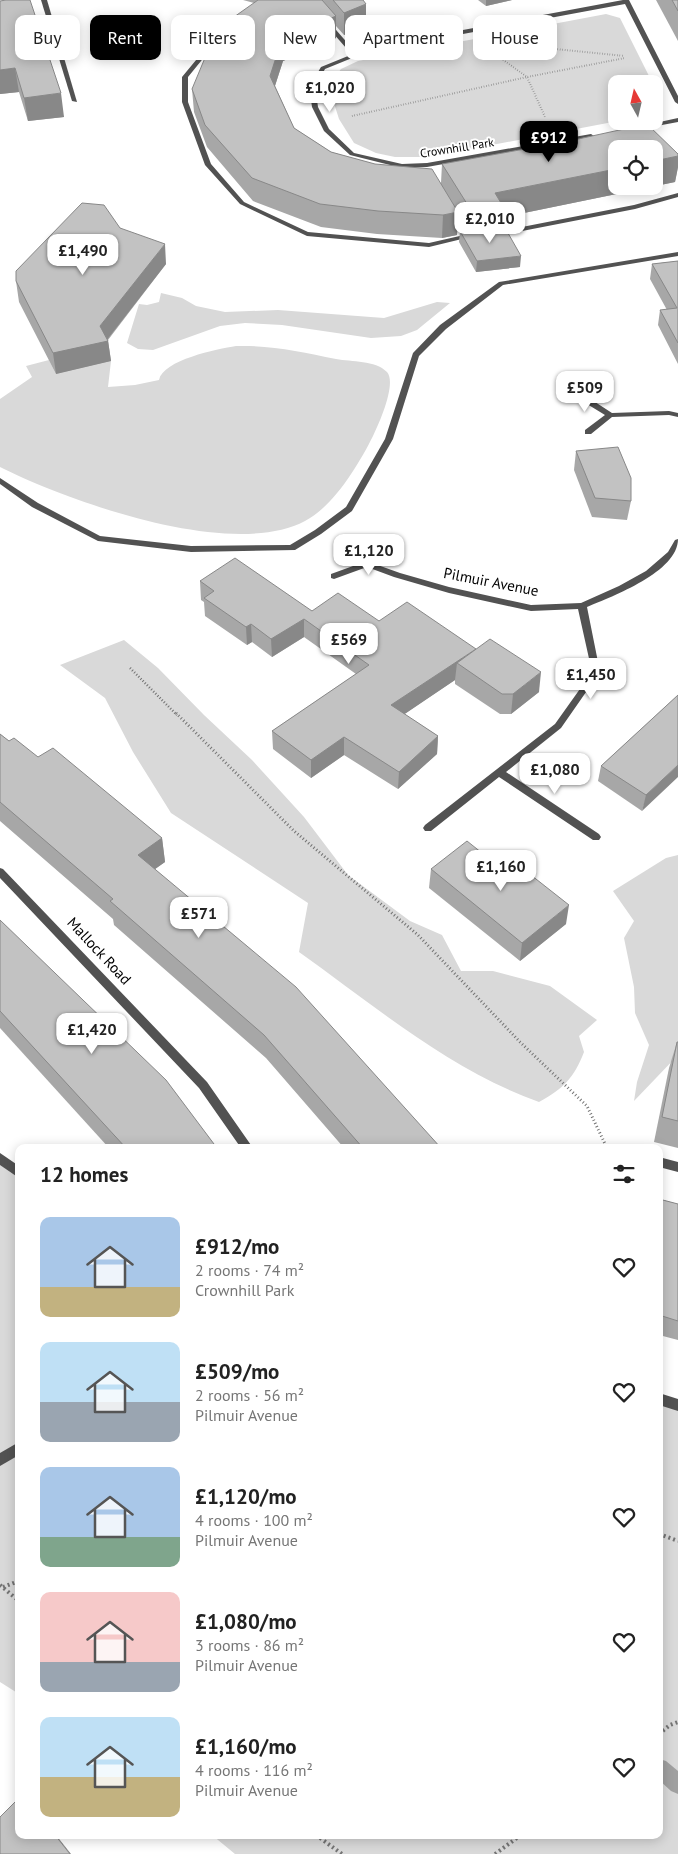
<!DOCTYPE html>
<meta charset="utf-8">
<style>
body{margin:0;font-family:"PT Sans",sans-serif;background:#f2f2f2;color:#222;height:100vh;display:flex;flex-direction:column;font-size:19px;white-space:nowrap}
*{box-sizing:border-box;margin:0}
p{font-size:16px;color:#767676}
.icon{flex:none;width:28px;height:28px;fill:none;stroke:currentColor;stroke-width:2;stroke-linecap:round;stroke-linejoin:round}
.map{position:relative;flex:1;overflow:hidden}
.side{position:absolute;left:15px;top:1144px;width:648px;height:695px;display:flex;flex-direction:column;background:#fff;border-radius:10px;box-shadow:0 2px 12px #0003}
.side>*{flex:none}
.banner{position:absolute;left:15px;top:15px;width:649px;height:45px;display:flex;gap:10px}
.needle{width:32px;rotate:352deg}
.tools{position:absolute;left:608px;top:75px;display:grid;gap:10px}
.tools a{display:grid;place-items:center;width:55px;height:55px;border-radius:10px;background:#fff;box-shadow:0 2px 12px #0003;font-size:25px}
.price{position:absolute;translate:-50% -42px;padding:0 11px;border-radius:10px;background:#fff;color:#222;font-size:16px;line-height:32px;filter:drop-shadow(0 1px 2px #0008)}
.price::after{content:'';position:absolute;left:50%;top:30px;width:15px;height:11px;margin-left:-8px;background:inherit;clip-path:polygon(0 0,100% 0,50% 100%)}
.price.current{background:#000;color:#fff}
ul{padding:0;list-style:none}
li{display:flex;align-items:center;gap:15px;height:125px;padding:0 25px}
li span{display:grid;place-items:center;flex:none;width:140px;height:100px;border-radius:10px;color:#555}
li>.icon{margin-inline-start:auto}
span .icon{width:60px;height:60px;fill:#fffc;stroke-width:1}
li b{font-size:21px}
h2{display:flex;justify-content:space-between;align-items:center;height:60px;padding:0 25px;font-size:21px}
.pill{padding:0 18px;border-radius:10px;background:#fff;box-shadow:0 2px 12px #0003;font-size:18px;line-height:45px}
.pill.current{background:#000;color:#fff}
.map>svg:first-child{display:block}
</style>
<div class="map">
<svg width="678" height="1854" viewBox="0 0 678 1854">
<rect width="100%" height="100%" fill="#fff"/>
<g fill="#d9d9d9">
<polygon points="606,14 620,18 653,84 616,84 616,121 618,121 429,157 395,157 376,153 354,143 339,119 332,97 331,83 341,69 358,61"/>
<polygon points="161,293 182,298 196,306 225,312 278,310 384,318 437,302 450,303 417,330 401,336 371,338 282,325 245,323 220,326 153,350 138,349 127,343 139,304 147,305 159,302"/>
<path d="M236,346c35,-1 66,6 100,13 16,3 39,1 51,13 10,11 -8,52 -14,64 -14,28 -39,70 -68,85 -73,39 -235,-19 -305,-54v-68l32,-22 -6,-11 23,-6 7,14 55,-13 -3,26 27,-2 24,-5c4,-20 58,-31 77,-34z"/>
<path d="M124,640l34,28 46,47 48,45 52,57 44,58 62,46 32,14 19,36h32l57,15 47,34 -18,16 5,16c-10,26 -20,36 -45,50 -89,-32 -163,-95 -240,-150l9,-49 -137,-90 -38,-61 -28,-54 -45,-33z"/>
<polygon points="678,855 678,1055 634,1101 637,1082 649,1045 635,1013 634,987 624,938 634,921 613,891 666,858"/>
<polygon points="0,1158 19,1173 19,1694 0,1682"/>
<polygon points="659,1399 678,1405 678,1854 235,1854 212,1835 659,1835"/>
</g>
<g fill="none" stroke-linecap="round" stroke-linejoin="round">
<polygon fill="#a0a0a0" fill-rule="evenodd" points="659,1759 666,1761 678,1771 678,1794 671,1791 659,1780"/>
<g stroke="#747474" stroke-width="2" stroke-dasharray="0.5 2" stroke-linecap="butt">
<polyline points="535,47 624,56"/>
<polyline points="495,54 527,77 545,117"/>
<polyline points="352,116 527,77 625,58"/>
</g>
<polyline stroke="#747474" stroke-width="2.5" stroke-dasharray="1 2" stroke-linecap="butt" points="130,668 177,715"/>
<polyline stroke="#747474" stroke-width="3" stroke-dasharray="1 2.5" stroke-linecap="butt" points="176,713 294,831 418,935 520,1042 587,1106 607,1148"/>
<g stroke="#747474" stroke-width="4" stroke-dasharray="2 3" stroke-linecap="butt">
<polyline points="659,1534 678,1541"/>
<polyline points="0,1585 19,1601"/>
<polyline points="3,1587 19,1581"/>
<polyline points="659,1734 670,1725 678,1722"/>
<polyline points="316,1835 342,1854"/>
<polyline points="495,1854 521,1835"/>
</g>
<g fill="#525252" fill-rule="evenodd">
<polygon points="326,23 330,23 357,54 357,56 353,56 326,25"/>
<polygon points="219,39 222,41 221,42 210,50 188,77 188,102 211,164 244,202 308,232 429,243 464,235 467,237 466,238 429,247 307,236 240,204 205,165 182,102 182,77 206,48"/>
<polygon points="678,193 678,197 635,209 496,236 493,234 496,232 634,205"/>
<polygon points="678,252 678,256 503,285 446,329 419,356 393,439 352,511 321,534 295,550 191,552 98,541 32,507 0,484 0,478 38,503 100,536 191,546 290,545 315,530 346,507 385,439 413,353 440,325 499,282"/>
<polygon points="0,1153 19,1166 19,1178 0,1165"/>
<polygon points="659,1157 678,1162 678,1172 659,1167"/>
</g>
<g fill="#525252" fill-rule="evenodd">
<polygon points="41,0 47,0 77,102 72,101"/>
<polygon points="623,0 629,0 678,96 678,104 675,102 625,4 393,47 357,56 325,69 318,82 316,93 318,107 329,129 354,153 402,164 427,163 591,134 594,136 593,137 427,167 402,168 350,155 324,131 312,107 310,93 312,82 321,67 353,54 393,43"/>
<polygon points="678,118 678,122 635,130 632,128"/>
<polygon points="569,389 575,389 612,413 669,411 678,413 678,417 669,415 612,417 591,434 585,434 585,430 605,415 569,393"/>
<path d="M678,539c0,33 -65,57 -91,68l13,65 -39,56 -55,44 93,62 2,3 -2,3h-6l-94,-63 -68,54h-6l-2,-3 2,-3 130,-101 37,-52 -14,-63 -47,2 -82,-18 -55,-16 -27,-10 -33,12 -3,-1v-4l33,-12 13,-20 3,-1 4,3 -12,19 28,10 49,14 82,18 50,-2 38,-17 27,-15 22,-19 7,-12z"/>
<polygon points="0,868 3,869 207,1082 253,1148 241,1148 199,1088 0,878"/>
<polygon points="659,1393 678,1399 678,1411 659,1405"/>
<polygon points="19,1442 19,1455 0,1466 0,1453"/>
</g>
</g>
<g fill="#a7a7a7">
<polygon points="243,0 363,0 366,25 344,35 336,26 336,38 283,61 275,86 294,128 331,152 441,183 442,164 678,154 678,167 675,182 500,218 499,226 520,267 476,272 459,242 460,231 465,230 458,218 457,235 442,238 377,234 321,227 253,201 207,147 194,112 192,89 254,3"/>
<polygon points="478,0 512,0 486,6"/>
<polygon points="656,0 678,0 678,41"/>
<polygon points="0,1 64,117 28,121 19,92 0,94"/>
<polygon points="120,228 166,264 108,340 111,361 56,374 19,302 16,281"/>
<polygon points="678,261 678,364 658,325 660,310 667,310 650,279 652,264"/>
<polygon points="576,451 631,501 627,520 592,517 574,470"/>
<polygon points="200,581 312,611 379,621 539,692 511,714 500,714 455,684 455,680 404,714 438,736 437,754 398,789 344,755 311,778 273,749 272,731 356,674 304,637 272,657 252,642 247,645 205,616 204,602 201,600"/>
<polygon points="678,695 642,811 598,781 601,766"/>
<polygon points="0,734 9,741 38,757 162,838 165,862 155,869 441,1148 344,1148 266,1058 114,925 113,919 0,821"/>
<polygon points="431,869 566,924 520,961 429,888"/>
<polygon points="0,920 217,1148 109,1148 0,1028"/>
<polygon points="677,1042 678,1042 678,1148 654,1142 669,1068"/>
<polygon points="659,1199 678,1204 678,1340 659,1335"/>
</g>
<g fill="#888">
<polygon points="486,0 512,0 486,6"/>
<polygon points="366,4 366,25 344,35 344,13"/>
<polygon points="336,16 336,38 283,61 271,98 270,76 282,39"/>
<polygon points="15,68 19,92 0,94 0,70"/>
<polygon points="61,93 64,117 28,121 24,98"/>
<polygon points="678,156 678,167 675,182 500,218 501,203 495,193 616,169 616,186 654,186 654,161"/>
<polygon points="458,212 457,235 442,238 443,215"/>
<polygon points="165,244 166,264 106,341 108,341 111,361 56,374 53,353 100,326"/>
<polygon points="521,256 520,267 476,272 477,261"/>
<polygon points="304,619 304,637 272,657 271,639"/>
<polygon points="251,624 252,642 247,645 246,627"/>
<polygon points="476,649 457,663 455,680 390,724 391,705"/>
<polygon points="541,672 539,692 511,714 513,694"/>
<polygon points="438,736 437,754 398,789 399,772"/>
<polygon points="344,737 344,755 311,778 311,760"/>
<polygon points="678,765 678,777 642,811 646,795"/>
<polygon points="162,838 165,862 141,879 138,855"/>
<polygon points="569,905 566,924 520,961 522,943"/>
<polygon points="55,1835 56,1835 71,1854 70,1854"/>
</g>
<g fill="#c2c2c2" stroke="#888">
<polygon points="6,0 30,0 61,93 24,98 15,68 0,70 0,1"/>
<polygon points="258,0 322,0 336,16 282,39 270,76 294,128 331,152 375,164 432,169 458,212 443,215 378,211 320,204 252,178 205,125 192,89 217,29"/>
<polygon points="333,0 363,0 366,4 344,13"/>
<polygon points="672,0 678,0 678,11"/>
<polygon points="647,124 678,154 678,156 654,161 654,149 616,149 616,169 495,193 501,203 469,207 442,164 569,141"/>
<polygon points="82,203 104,205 120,228 165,244 100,326 108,341 53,353 16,281 16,271"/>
<polygon points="504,226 521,256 477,261 460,231"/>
<polygon points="678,261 678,343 660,310 677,308 652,264"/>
<polygon points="618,447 631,478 631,501 595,498 576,451"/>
<polygon points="235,558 312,611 338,593 379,621 407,602 476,649 391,705 438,736 399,772 344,737 311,760 272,731 369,665 304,619 271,639 251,624 246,627 204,598 214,591 200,581"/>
<polygon points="490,639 541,672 513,694 502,694 457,663"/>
<polygon points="678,695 678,765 646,795 601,766"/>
<polygon points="0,734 9,741 14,738 38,757 53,748 162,838 138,855 296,987 441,1148 363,1148 264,1035 110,901 113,899 0,802"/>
<polygon points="467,841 512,877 522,868 569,905 522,943 431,869"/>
<polygon points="0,920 166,1080 217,1148 126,1148 0,1011"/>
<polygon points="677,1042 678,1042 678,1121 662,1117"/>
<polygon points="659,1199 678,1204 678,1321 659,1315"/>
<polygon points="19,1798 19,1835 55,1835 70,1854 0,1854 0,1817"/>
</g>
<g text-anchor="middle" stroke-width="4" stroke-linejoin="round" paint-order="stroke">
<g font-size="12" fill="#000" stroke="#fff">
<text transform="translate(457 148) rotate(-9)" y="4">Crownhill Park</text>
</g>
<g font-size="15" fill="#000" stroke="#fff">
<text transform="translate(491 582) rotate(11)" y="5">Pilmuir Avenue</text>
<text transform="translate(99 951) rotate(47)" y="5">Mallock Road</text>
</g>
</g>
</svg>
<div class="tools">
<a><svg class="needle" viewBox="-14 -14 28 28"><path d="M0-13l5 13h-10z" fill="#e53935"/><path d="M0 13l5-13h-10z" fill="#767676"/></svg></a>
<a><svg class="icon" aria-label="locate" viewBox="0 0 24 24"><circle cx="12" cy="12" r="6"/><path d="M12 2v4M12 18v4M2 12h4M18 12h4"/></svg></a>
</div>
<b class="price" style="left:330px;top:113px">£1,020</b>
<b class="price current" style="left:549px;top:163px">£912</b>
<b class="price" style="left:490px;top:244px">£2,010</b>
<b class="price" style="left:83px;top:276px">£1,490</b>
<b class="price" style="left:585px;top:413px">£509</b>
<b class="price" style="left:369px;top:576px">£1,120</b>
<b class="price" style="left:349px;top:665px">£569</b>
<b class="price" style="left:591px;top:700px">£1,450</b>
<b class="price" style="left:555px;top:795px">£1,080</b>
<b class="price" style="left:501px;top:892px">£1,160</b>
<b class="price" style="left:199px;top:939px">£571</b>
<b class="price" style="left:92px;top:1055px">£1,420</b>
<div class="banner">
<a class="pill">Buy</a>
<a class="pill current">Rent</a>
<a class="pill">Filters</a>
<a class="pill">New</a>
<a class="pill">Apartment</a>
<a class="pill">House</a>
</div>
<section class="side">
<h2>12 homes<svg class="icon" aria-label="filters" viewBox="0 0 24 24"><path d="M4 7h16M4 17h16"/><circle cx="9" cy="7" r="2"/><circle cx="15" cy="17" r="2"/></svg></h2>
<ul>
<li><span style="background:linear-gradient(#a9c7e8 70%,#c2b280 0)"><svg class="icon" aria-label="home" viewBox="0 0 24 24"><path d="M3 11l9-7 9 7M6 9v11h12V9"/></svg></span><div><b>£912/mo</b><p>2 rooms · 74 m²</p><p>Crownhill Park</p></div><svg class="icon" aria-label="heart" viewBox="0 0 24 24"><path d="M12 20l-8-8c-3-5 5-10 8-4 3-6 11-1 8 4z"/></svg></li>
<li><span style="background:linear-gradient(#bfe0f5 60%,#9aa5b1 0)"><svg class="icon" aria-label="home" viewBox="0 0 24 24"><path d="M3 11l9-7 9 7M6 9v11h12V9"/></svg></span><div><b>£509/mo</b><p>2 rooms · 56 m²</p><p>Pilmuir Avenue</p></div><svg class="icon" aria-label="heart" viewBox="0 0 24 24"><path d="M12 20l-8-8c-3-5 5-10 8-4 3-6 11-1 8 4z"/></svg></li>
<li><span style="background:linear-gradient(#a9c7e8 70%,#7fa58c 0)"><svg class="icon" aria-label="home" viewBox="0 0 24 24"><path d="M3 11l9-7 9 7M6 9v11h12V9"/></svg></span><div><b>£1,120/mo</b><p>4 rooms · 100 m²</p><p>Pilmuir Avenue</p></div><svg class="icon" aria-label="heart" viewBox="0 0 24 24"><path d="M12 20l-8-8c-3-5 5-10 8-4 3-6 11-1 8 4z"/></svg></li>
<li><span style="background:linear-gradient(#f6c9c9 70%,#9aa5b1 0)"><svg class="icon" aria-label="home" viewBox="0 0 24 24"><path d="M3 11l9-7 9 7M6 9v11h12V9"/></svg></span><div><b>£1,080/mo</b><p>3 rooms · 86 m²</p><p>Pilmuir Avenue</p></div><svg class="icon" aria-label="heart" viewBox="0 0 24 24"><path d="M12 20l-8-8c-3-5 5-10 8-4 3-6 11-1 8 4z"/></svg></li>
<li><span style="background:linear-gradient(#bfe0f5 60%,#c2b280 0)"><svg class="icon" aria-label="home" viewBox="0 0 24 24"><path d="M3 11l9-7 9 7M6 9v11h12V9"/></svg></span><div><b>£1,160/mo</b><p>4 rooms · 116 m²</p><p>Pilmuir Avenue</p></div><svg class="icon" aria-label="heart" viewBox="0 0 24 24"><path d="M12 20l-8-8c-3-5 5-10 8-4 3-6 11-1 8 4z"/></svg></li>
</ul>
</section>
</div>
